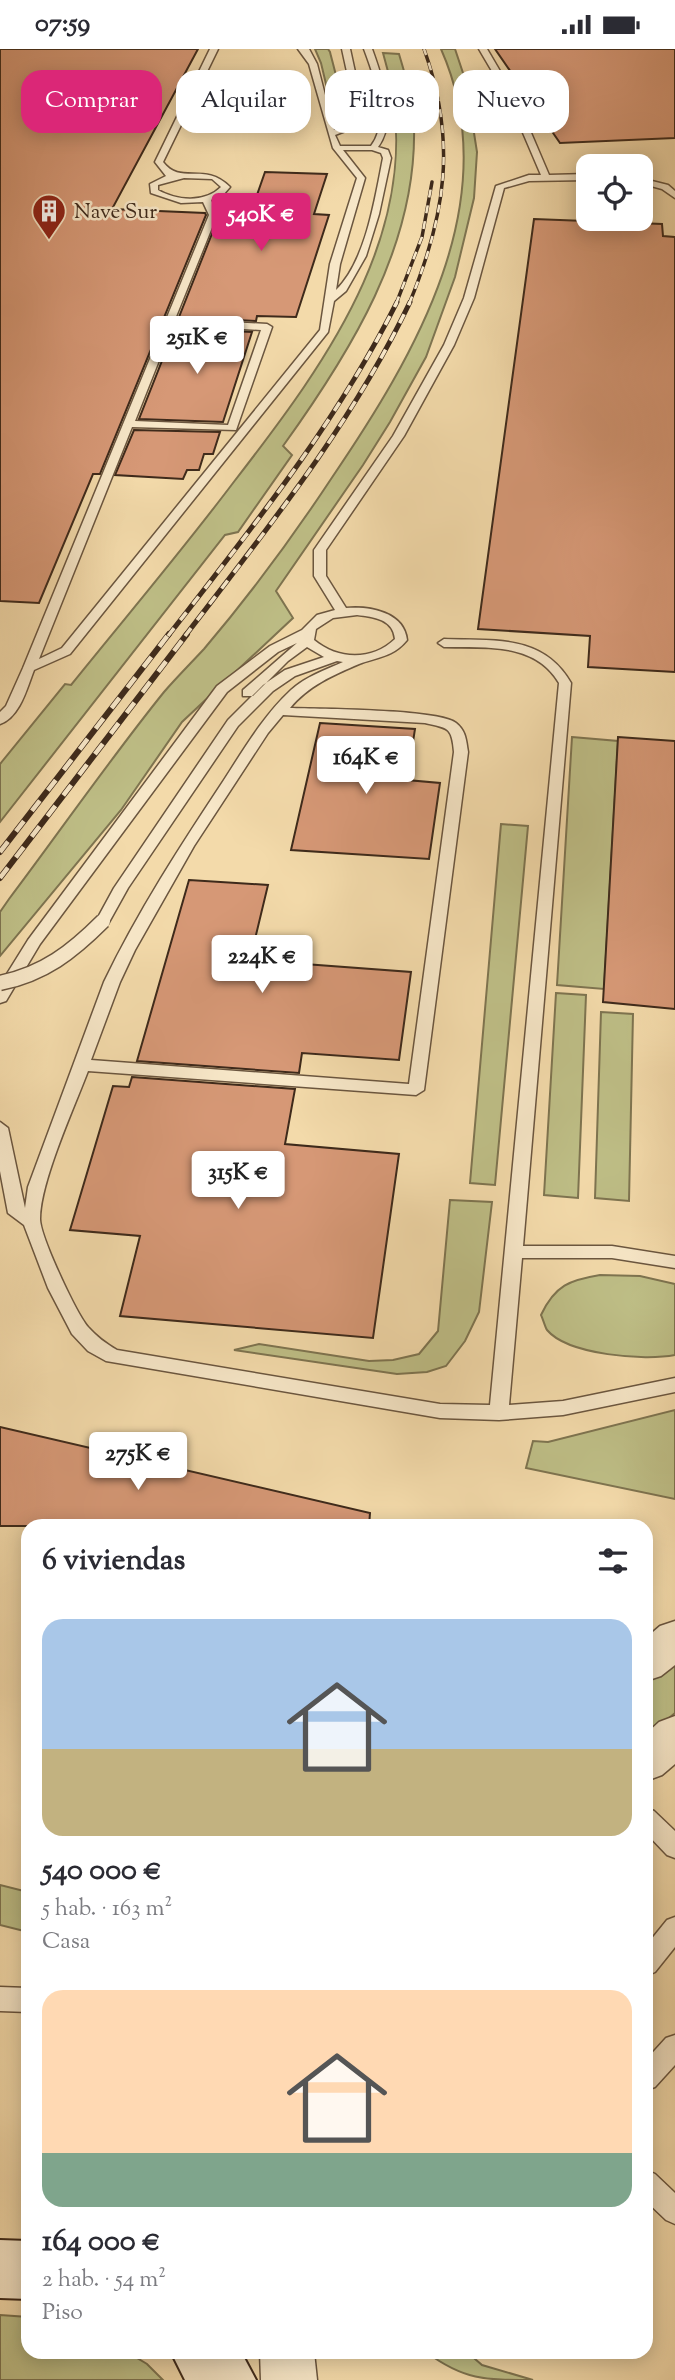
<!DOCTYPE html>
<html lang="es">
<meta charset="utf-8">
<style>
body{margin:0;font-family:"Sorts Mill Goudy",serif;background:#f2f2f3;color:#2b2b33;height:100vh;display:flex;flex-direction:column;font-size:26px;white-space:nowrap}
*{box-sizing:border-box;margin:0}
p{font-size:23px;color:#7c7c81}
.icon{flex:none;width:38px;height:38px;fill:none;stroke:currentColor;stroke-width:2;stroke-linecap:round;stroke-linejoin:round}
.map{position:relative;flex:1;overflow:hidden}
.sheet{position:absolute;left:21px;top:1470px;width:632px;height:840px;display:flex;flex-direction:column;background:#fff;border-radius:21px;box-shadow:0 4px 18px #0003}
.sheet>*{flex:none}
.banner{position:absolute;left:21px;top:21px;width:634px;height:63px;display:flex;gap:14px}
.buttons{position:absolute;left:576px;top:105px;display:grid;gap:14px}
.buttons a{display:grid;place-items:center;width:77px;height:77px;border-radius:14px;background:#fff;box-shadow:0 4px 18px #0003;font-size:35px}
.price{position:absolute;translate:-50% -60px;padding:0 16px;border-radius:7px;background:#fff;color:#222;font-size:23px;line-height:46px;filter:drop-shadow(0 2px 4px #0008)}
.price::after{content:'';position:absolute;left:50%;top:42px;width:21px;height:16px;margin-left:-10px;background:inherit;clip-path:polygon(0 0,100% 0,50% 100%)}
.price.on{background:#db2777;color:#fff}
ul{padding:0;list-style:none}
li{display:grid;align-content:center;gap:14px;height:371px;padding:0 21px}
li span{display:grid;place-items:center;height:217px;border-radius:21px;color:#555}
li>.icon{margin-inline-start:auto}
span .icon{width:126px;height:126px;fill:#fffc;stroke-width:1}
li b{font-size:30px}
h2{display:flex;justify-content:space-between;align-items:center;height:84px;padding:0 21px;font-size:30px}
.tag{padding:0 24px;border-radius:21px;background:#fff;box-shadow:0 4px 18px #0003;font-size:24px;line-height:63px}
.tag.on{background:#db2777;color:#fff}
.status{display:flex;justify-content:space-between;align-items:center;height:49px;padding:0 35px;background:#fff;direction:ltr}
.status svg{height:19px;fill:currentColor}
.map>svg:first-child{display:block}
</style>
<div class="status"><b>07:59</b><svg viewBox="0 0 49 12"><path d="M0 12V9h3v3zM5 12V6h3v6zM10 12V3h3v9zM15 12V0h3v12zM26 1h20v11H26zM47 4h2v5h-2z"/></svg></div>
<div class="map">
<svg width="675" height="2331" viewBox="0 0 675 2331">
<rect width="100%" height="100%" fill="#f3daaa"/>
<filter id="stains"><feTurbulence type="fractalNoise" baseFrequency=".00286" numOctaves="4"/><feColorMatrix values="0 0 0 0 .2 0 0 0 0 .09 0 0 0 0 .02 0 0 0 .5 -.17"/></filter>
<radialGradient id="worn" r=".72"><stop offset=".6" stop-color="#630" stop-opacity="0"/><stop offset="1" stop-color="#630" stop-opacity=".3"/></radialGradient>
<g fill="#bebe86" stroke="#7e7450" stroke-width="2">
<path d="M315,0h13l2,3c5,21 17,55 6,74l-15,-63z"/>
<path d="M441,0h14l11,33 11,70 -3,46 -19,79 -29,80 -36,65 -27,43 -87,126 17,27 -111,104 -61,88 -121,146v-44l9,-13c52,-69 101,-140 155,-207 13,-15 27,-29 40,-43 45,-53 88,-111 127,-170 83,-122 177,-279 110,-430z"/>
<path d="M383,4l16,1c7,24 15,48 15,73 3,119 -64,226 -131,319l9,9 -54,77 -13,3 -225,287v-58l65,-80 6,1c54,-67 110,-133 162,-202 96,-124 201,-265 150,-430z"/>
<polygon points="572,688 618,692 604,940 557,936"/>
<polygon points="501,775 528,777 495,1136 470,1134"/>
<polygon points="556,944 586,946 578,1149 544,1146"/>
<polygon points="601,963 633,965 629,1152 595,1149"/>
<polygon points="450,1151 492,1153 479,1263 465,1292 446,1317 427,1323 397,1325 234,1301 259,1295 369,1312 393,1311 419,1305 438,1282"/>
<path d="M600,1226l40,1 35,8v71c-30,6 -107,0 -128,-25 -2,-3 -4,-11 -6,-15 14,-30 29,-35 59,-40z"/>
<polygon points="675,1361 675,1450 526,1419 533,1392 548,1393"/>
<polygon points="675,1605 675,1664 646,1688 646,1629"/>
<polygon points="0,1836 28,1843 28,1883 0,1876"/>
<polygon points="0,2266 28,2268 28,2303 127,2303 147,2315 163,2331 0,2331"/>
<path d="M426,2303h41l15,13 51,15c-49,0 -69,0 -107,-28z"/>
</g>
<g fill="#d69876" stroke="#3e2a1b" stroke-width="2">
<polygon points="0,0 198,0 112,160 205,164 206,166 100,425 93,425 39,554 0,552"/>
<polygon points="495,0 675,0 675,89 560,94"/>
<polygon points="265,123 327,125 314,165 329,166 296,268 257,267 256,272 179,268 219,167 218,162 251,163"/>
<polygon points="534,170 662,175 663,187 675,188 675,623 588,618 590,587 478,580"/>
<polygon points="175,279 252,283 223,373 139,370"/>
<polygon points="134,381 220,383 213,405 204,405 199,421 187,421 183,430 115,426"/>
<polygon points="320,674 415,680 407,731 440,734 429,810 291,801"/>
<polygon points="618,688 675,692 675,960 603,953"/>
<polygon points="189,831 268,836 250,911 411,923 399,1011 302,1004 299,1024 137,1012"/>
<polygon points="132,1028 295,1040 285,1095 399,1105 373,1289 120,1267 140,1187 70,1181 113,1037 129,1038"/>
<polygon points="0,1378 370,1464 369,1477 0,1477"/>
</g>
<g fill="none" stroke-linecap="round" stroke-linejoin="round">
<g stroke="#6b563f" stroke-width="3">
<g id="lane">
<path d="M210,0h8l-55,113c18,24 41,-1 67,25l-7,8 -12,5 6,15 -42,104 92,5 5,3 -36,103 -104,-3 -93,232 23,-11 258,-318 10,-66 27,-86 -24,-30 -24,-84 -11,-15h11l8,15 17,66 24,-8 -16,-73h8l16,74 -31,12 5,11h31c20,-26 3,-70 -7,-97h8c10,28 26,71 6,98l10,3 3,8 -12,56 -13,42 -20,35 -12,10 -6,31 -258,322 -36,16c-7,18 -14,47 -34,54v-12l6,-6 17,-38 186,-453 -6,-13 -22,1 -30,-10 -1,-9 16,-8 -11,-14zM343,101h29l9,3 2,5c-8,40 -17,103 -47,132l4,-26 25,-86zM184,129l28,1 9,8c-16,16 -44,14 -63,3v-5zM173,276l88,5 -33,95 -93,-4z"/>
<path d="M479,0h8l30,51 32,75 39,-1v6l-59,1 -25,7 -30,110 -20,47 -50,91 -78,114v26l20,32c24,-2 58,4 61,32 -14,17 -29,17 -48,24 -26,11 -51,22 -69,44 28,1 149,1 166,15 10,8 10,17 12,29l-44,338 -8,5 -328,-24c-14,37 -48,111 -48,148 0,17 36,94 48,108 9,10 17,16 29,23l323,54 50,1 69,-722c-24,-41 -73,-35 -115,-36l-6,-4 6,-4c50,2 99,-5 127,44l-48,563h89l63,10v12l-63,-10h-90l-13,147 54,-4 112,-23v14l-112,23 -64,5 -59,-2 -334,-57 -18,-10 -16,-17 -24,-46 -24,-63 -16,-12 -8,-42v-49l8,6 17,80 3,-21 76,-205c34,-71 77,-137 120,-202 20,-31 40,-65 67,-90 14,-13 34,-20 52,-28l-6,-1 -42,15 -22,15 -35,35 -110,162 -20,36h-10l-2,-3 18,-33 114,-168 35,-35 22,-15 39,-13 -17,-10 -19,14 -35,35h-10v-6l54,-47 -19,9 -51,40 -187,252 -34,57 -6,2v-18l28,-45 189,-254 53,-40 32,-16 15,-15 18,-5 -21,-34v-26l79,-114 51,-91 20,-47 32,-112 33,-11h12l-32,-75zM357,566c17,2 36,4 38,24 -23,22 -57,21 -81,1l2,-11 17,-11zM283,666l142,8c23,5 27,4 29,29l-45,332 -318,-24 29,-78 15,-32 59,-104 74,-113z"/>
<polygon points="640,129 668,136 675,142 675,149 662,140 640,134"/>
<polygon points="646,1759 654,1762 675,1782 675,1809 667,1806 646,1784"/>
<polygon points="675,1868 675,1898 655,1923 646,1927 646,1897 667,1871"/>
<polygon points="0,1938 28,1939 28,1963 0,1962"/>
<polygon points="675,1986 675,2016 655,2038 646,2041 646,2011 666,1989"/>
<polygon points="646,2121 655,2125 675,2144 675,2175 666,2171 646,2152"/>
</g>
</g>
<g stroke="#6b563f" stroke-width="3">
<g id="street">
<polygon points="675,1572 675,1616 661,1627 646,1632 646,1589 660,1577"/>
<polygon points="675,1667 675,1715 662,1726 646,1732 646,1685 659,1673"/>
<polygon points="260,2303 314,2303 317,2331 261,2331"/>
</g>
</g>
<g stroke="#3e2a1b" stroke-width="4">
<g id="secondary">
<polygon points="0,2191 28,2192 28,2250 0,2249"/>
<polygon points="171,2303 241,2303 256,2331 185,2331"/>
</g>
</g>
<use href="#lane" fill="#f7e7c8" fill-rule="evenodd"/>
<use href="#street" fill="#f7e7c8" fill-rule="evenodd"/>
<use href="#secondary" fill="#f7e7c8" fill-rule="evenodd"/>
<g stroke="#3e2a1b" stroke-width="3.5">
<g id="rail-far2">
<polyline points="396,255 422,188 432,133"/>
<path d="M409,255c37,-89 48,-163 15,-255"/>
</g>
</g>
<g stroke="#3e2a1b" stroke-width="5">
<g id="rail-far1">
<path d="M168,587c83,-107 168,-212 229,-334"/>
<path d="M185,587c82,-107 167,-212 225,-334"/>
</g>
</g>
<g stroke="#3e2a1b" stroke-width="6">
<g id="rail">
<polyline points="0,803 169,585"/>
<polyline points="0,829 187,585"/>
</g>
</g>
<use href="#rail-far2" stroke="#f7e7c8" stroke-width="2.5" stroke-dasharray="8" stroke-linecap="butt"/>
<use href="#rail-far1" stroke="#f7e7c8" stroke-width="3.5" stroke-dasharray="10" stroke-linecap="butt"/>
<use href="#rail" stroke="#f7e7c8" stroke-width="4.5" stroke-dasharray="13" stroke-linecap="butt"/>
<g stroke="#6b563f" stroke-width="17" stroke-linecap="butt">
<path id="lane-bridge" d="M0,934c44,-9 72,-31 103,-62"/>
</g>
<use href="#lane-bridge" stroke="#f7e7c8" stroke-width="14"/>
</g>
<defs>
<g id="building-pin" transform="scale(1.75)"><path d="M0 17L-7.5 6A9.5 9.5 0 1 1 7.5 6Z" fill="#8f2418" stroke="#f7e7c8"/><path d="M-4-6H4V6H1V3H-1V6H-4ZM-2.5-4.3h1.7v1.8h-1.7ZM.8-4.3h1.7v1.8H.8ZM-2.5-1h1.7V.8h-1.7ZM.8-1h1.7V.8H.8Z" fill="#fff"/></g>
</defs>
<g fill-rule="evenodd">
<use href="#building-pin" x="49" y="162"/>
</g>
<g text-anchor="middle" stroke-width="5" stroke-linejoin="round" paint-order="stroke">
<g font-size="21" fill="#3e2a1b" stroke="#f7e7c8" text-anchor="start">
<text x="74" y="169">Nave Sur</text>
</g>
</g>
<rect width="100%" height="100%" filter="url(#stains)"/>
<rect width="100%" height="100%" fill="url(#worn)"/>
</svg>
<div class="buttons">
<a><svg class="icon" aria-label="locate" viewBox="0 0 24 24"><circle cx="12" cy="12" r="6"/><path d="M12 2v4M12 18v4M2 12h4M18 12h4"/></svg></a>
</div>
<b class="price on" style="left:261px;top:204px">540K €</b>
<b class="price" style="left:197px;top:327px">251K €</b>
<b class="price" style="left:366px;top:747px">164K €</b>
<b class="price" style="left:262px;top:946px">224K €</b>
<b class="price" style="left:238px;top:1162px">315K €</b>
<b class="price" style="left:138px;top:1443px">275K €</b>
<div class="banner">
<a class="tag on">Comprar</a>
<a class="tag">Alquilar</a>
<a class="tag">Filtros</a>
<a class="tag">Nuevo</a>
</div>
<section class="sheet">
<h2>6 viviendas<svg class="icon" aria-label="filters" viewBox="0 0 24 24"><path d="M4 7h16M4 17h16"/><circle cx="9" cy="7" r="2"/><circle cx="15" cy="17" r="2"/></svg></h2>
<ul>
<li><span style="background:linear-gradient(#a9c7e8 60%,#c2b280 0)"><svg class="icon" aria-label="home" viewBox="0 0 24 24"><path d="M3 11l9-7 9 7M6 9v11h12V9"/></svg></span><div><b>540 000 €</b><p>5 hab. · 163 m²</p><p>Casa</p></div></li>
<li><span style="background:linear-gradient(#ffd9b3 75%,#7fa58c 0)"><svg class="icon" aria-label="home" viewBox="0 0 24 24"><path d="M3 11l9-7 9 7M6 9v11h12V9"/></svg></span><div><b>164 000 €</b><p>2 hab. · 54 m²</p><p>Piso</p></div></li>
</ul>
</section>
</div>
